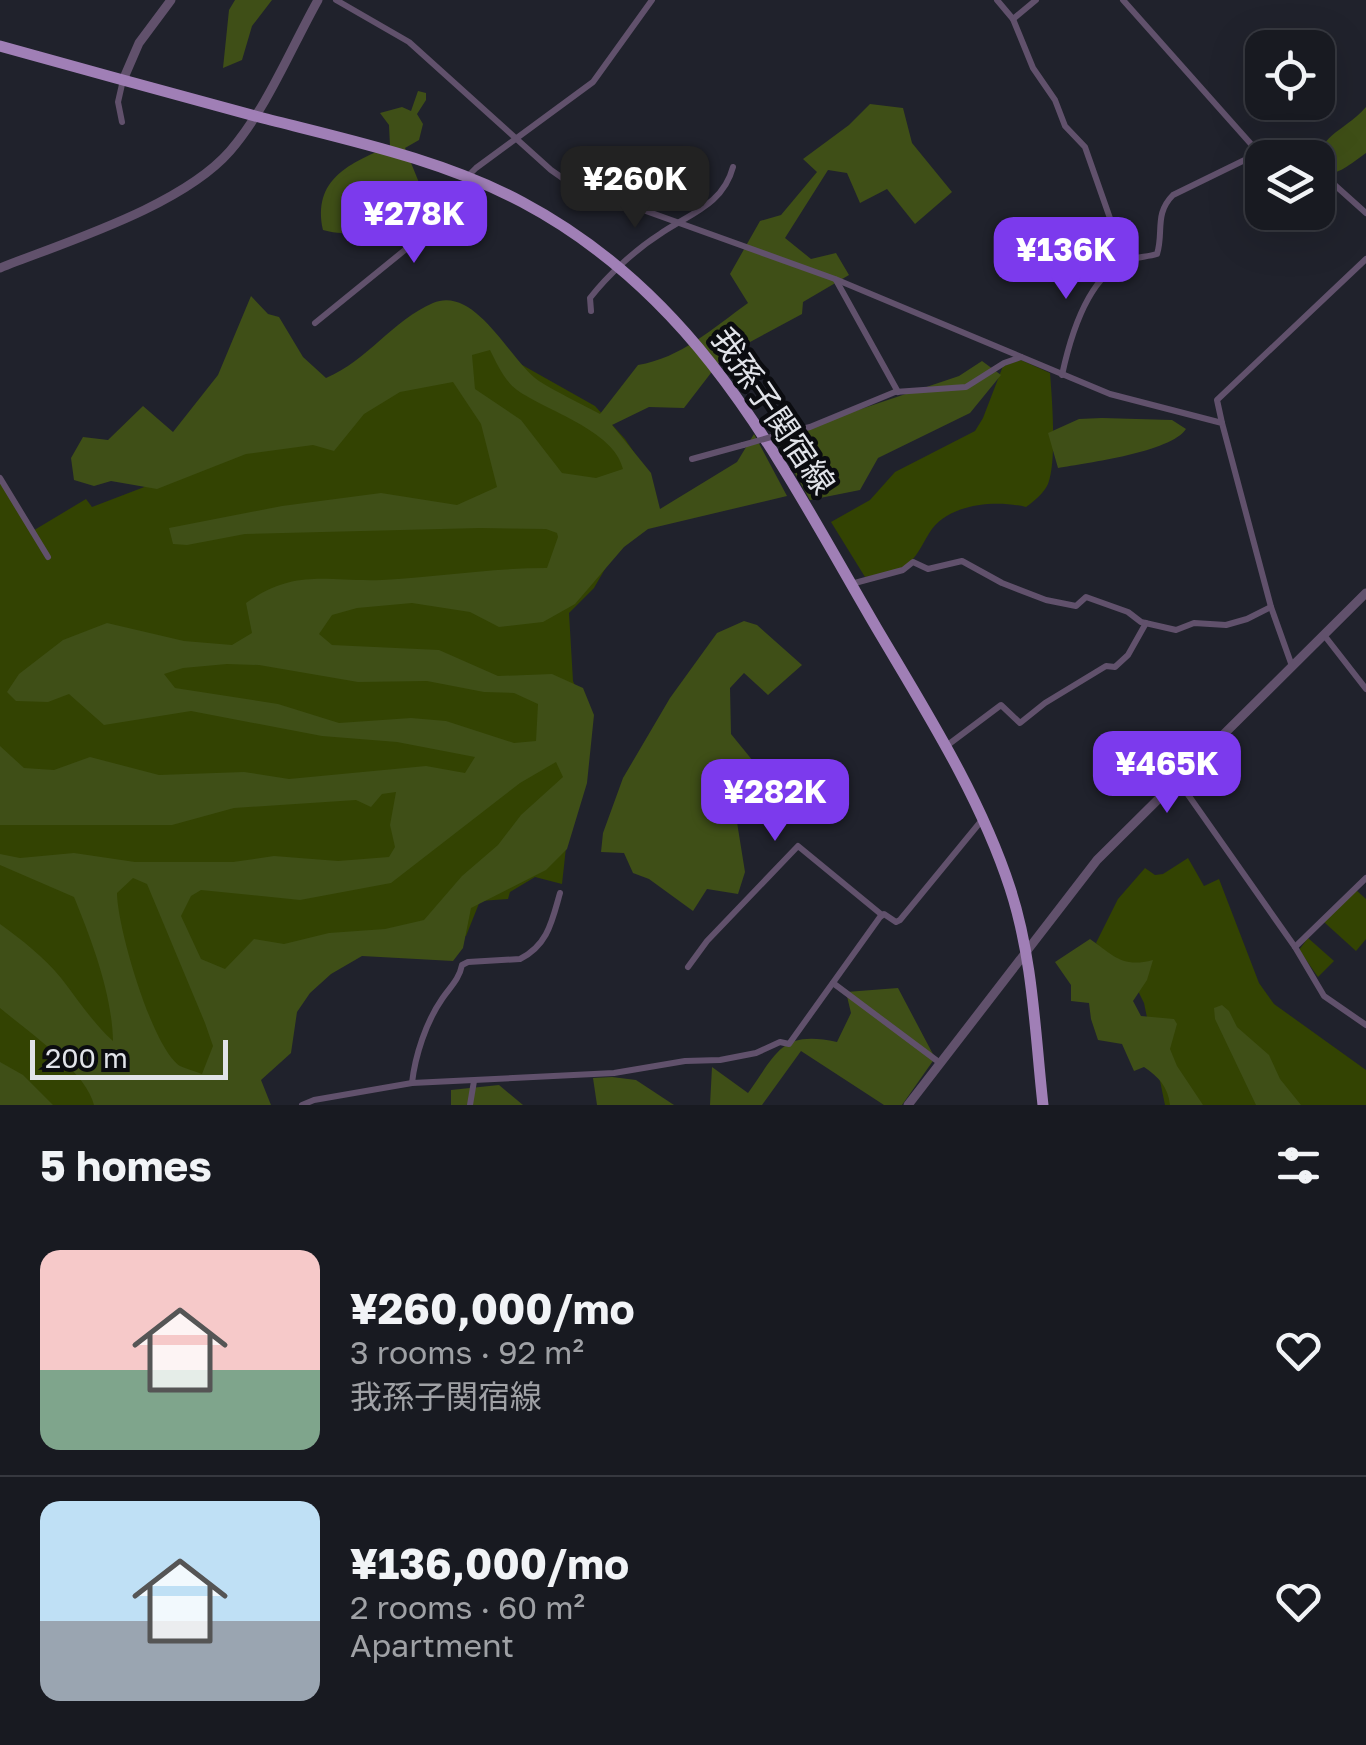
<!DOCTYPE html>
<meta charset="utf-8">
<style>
body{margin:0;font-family:"Golos Text","Noto Sans JP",sans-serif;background:#21232a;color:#f1f3f6;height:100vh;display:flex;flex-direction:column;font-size:38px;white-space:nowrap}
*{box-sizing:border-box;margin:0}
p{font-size:32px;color:#9fa1a5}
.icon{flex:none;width:55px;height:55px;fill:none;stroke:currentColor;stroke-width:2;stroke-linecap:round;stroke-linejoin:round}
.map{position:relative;height:1105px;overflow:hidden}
.panel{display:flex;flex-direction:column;background:#181a21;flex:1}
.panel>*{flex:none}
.fabs{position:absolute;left:1245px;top:30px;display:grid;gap:20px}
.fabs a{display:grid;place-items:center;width:90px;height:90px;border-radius:20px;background:#181a21;box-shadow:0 10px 40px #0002,0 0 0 2px #36383f;font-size:50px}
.scale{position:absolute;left:30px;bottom:25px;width:198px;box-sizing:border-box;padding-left:10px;border:5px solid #e1e3e9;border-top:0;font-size:28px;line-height:35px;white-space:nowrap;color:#e1e3e9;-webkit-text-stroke:8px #0b0c10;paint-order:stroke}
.price{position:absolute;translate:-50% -85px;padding:0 22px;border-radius:20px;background:#7c3aed;color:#fff;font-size:32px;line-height:65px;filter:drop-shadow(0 2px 5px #0008)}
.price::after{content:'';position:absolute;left:50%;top:60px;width:30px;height:22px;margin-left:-15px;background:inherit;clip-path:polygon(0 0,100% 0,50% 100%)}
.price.active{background:#222;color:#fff}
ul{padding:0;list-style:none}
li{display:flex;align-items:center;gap:30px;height:250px;padding:0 40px}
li+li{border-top:2px solid #36383f}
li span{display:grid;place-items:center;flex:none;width:280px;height:200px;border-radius:20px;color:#555}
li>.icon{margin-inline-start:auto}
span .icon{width:120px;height:120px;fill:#fffc;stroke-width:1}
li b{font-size:42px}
h2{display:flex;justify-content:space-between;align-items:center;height:120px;padding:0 40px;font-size:42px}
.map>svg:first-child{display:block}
</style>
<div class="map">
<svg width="1366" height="1105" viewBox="0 0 1366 1105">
<rect width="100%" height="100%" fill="#20222c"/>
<g fill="#334302">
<polygon points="476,339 595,406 625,439 646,470 609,562 594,588 569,613 573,681 582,702 562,884 535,877 510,892 508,899 480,901 466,936 383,935 244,1035 268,1105 0,1105 0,481 31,532 86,499 92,507 173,476"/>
<path d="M1021,360l29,13c2,25 7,88 -2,111 -4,9 -14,17 -22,23 -29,-7 -74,-4 -94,22 -8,11 -13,25 -22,33 -10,10 -31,12 -45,15l-34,-55 39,-22 25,-28 80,-41 8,-13 20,-52z"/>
<polygon points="1188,858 1204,886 1219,879 1259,983 1274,1004 1366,1070 1366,1105 1165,1105 1144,1003 1134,983 1096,943 1118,899 1145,868 1155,875 1163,874"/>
<polygon points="1356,890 1366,899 1366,939 1356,951 1324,922"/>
<polygon points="1308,938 1334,961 1318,977 1299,950"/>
</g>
<g fill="#3f4f17" fill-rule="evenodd">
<polygon points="235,0 272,0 252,26 242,60 223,68 229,10"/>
<path d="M418,91l8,2v7l-9,14 6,10 -4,16 -14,8 17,42c-9,6 -13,5 -22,8 -32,11 -31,45 -77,32 -11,-51 27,-67 67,-84l-1,-21 -9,-12 22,-6 9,4z"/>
<path d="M870,104l33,4 9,35 40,49 -37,32 -28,-35 -27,14 -13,-30 -19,-3 -43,68 26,21 25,-6 13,22 -46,27 -1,12 -78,42 -40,52 -35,-1 -37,18 39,48 9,36 77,-47 17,-28 33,62 -139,33 -24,18 -49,57 -32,18 -44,5 -29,-15 -58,-9 -55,5 -25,7 -13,19 13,11 107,5 59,26 54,-2 31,14 11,27 -7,68 -20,66 -21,21 -75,38 -8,40 -10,13 -91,-5 -31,18 -21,19 -13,19 -6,41 -30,27 10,25h-177c-8,-34 -67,-74 -94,-97v-84c22,16 44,33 61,54 17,22 32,45 52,63 -1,-47 -21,-100 -39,-144l-74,-32v-11l20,4 54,-5 61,9h98l41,-6 64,5 51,-4 6,-10 -5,-22 6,-33 -14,2 -11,13 -15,-7 -122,8 -62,17h-172v-79l24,22 30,2 36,-13 69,18 85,-3 45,7 137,-13 39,7 10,-16 -78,-15 -75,-6 -131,-25 -87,14 -35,-31 -21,8 -32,-1 -9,-9 12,-18 44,-34 44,-17 77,18 48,4 20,-12 -6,-30c50,-35 80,-21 136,-23 55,-3 109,-12 165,-12l11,-31 -1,-4 -11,-4 -66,-1 -235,6 -58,11 -14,-1 -4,-16 113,-22 99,-13 76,12 40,-18 -16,-63 -28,-42 -53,10 -36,22 -30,37 -21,-6 -67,9 -89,35 -46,-8 -17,5 -20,-6 -3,-22 12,-21 25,3 35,-34 30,26 45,-57 33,-79 17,18 11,3 24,40 23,21c41,-17 67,-58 107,-75 43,-18 77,58 106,78 19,12 41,22 61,33l38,-49c43,-7 75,-37 110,-62l-18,-29 30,-53 21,-6 36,-43 -14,-13 46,-34zM490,350c7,14 14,30 27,40 29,21 97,40 106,79l-27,9 -34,-5 -41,-53 -46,-31 -3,-34zM227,664l32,1 99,17 69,-1 57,11 30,1 24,11 -2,37 -22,2 -68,-22 -35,-3 -72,5 -61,-19 -103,-16 -11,-14 19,-6zM556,762l7,15 -42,38 -23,30 -36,31 -38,44 -39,9 -56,4 -45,11 -30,-5 -29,30 -24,-10 -20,-43 10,-20 10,-6 99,10 91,-17 129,-100zM133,878l14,6 58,139 8,23 -11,28c-7,-3 -16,-5 -22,-8 -28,-18 -63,-140 -63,-173z"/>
<path d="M1366,107v46c-15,10 -29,25 -48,20 -1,-41 23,-38 48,-66z"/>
<polygon points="982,361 1001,375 970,413 878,458 860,490 810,500 775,438 959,376"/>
<path d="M1102,418l70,2 14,9c-15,23 -99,34 -128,39l-10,-35 31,-14z"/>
<polygon points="744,621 757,625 802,665 768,695 744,673 730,688 731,734 753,761 745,783 745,800 736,816 745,872 738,894 707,889 693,911 649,879 633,873 624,853 601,852 603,833 623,778 670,698 717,633"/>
<path d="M1090,939c24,17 32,29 63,21l-6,20 -14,21 8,15 33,3 3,5 -7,25 7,17 26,39h-33c-2,-18 -11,-28 -26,-38l-10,4 -12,-27 -24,-4 -7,-21 -2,-16 -18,-2v-16l-16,-23z"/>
<path d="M898,988l37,70 -33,47h-18l-83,-54 -39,54h-52l2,-38 36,26c29,-40 33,-63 89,-51l14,-29 -5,-21z"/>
<polygon points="1222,1005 1229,1011 1237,1027 1269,1055 1280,1079 1301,1105 1256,1105 1215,1019 1214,1008"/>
<polygon points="0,1062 23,1075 53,1105 0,1105"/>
<polygon points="612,1077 636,1080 674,1105 597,1105 593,1078"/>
<polygon points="499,1085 523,1105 451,1105 451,1090"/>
</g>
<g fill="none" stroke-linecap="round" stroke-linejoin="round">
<g stroke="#61516c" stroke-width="6">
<polyline points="336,0 409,42 551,170 571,184 835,279 1110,394 1222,423 1271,607 1292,666"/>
<polyline points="997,0 1013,19 1033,68 1055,100 1065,126 1085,147 1125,261"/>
<polyline points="1123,0 1259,153 1285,142 1303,158"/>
<polyline points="1013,19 1036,0"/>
<polyline points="122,122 118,102 123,80"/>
<polyline points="1318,170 1366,213"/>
<polyline points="836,280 898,392"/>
<path d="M591,311l-1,-13c18,-23 45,-48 70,-64 29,-20 63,-29 73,-67"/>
<polyline points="315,323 459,206 467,177 476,168 593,82 652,0"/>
<path d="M1062,375c8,-37 25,-98 64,-114 9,-4 21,-4 31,-7 7,-22 -3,-40 16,-59l86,-42"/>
<polyline points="1222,423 1217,400 1366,259"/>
<polyline points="785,433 810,427 895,392 966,387 1004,363 1021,357"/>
<polyline points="692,459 743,445"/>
<polyline points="0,478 48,557"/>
<polyline points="851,584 903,570 913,562 928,569 962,561 1002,583 1046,600 1076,606 1086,597 1128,612 1141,622 1176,630 1194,623 1226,625 1247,619 1271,607"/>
<polyline points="1324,635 1366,689"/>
<polyline points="945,747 1001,705 1020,723 1045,703 1106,666 1115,667 1128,655 1146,623"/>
<polyline points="1177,779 1295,947 1324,996 1366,1025"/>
<polyline points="1295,947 1366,878"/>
<polyline points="688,967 707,941 798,846 882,915"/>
<polyline points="833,983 940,1063"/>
<path d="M412,1083c3,-27 14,-61 30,-84 8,-12 17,-19 20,-34l6,-3 52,-3c28,-14 32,-38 40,-66"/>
<polyline points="302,1105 314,1100 412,1083 614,1073 685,1061 720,1060 756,1053 780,1042 789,1044 880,917 884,914 896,922 900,920 982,820"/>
<polyline points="470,1105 474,1081"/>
</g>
<g stroke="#61516c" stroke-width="9">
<polyline points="123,80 139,43 171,0"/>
<path d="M0,268c68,-27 182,-62 230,-117 37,-43 60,-101 88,-151"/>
<polyline points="908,1105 1097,860 1366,593"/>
</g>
<path stroke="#a07fb6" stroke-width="11" d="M0,46c86,24 173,48 259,71 89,23 182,42 263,85 179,95 257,259 354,425 49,83 104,169 134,261 23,70 25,145 33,217"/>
<polyline stroke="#61516c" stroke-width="6" points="743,445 785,433"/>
</g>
<g text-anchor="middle" stroke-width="9" stroke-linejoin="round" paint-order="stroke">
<g font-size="32" fill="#e1e3e9" stroke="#0b0c10">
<text transform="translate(773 411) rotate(56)" y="11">我孫子関宿線</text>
</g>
</g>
</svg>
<div class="fabs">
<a><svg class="icon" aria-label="locate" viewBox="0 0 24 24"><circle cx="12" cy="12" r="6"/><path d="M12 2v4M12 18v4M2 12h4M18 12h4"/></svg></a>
<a><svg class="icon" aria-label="layers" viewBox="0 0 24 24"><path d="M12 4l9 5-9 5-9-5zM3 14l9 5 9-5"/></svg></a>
</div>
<div class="scale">200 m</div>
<b class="price active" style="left:635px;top:231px">¥260K</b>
<b class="price" style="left:414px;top:266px">¥278K</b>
<b class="price" style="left:1066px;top:302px">¥136K</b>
<b class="price" style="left:1167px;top:816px">¥465K</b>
<b class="price" style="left:775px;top:844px">¥282K</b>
</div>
<section class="panel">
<h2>5 homes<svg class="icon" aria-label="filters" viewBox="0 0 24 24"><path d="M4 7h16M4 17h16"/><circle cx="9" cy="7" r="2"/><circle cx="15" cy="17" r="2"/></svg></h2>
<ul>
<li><span style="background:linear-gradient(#f6c9c9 60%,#7fa58c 0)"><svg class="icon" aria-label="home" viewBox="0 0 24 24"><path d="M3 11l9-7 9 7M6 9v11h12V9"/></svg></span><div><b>¥260,000/mo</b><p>3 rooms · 92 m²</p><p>我孫子関宿線</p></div><svg class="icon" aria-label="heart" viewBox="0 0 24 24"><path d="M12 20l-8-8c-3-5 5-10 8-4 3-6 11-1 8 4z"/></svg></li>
<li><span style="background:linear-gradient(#bfe0f5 60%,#9aa5b1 0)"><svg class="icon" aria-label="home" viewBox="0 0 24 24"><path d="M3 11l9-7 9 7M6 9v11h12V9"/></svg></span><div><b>¥136,000/mo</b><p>2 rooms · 60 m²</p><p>Apartment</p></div><svg class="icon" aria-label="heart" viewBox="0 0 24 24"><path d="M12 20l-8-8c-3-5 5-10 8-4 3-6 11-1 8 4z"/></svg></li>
</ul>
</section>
